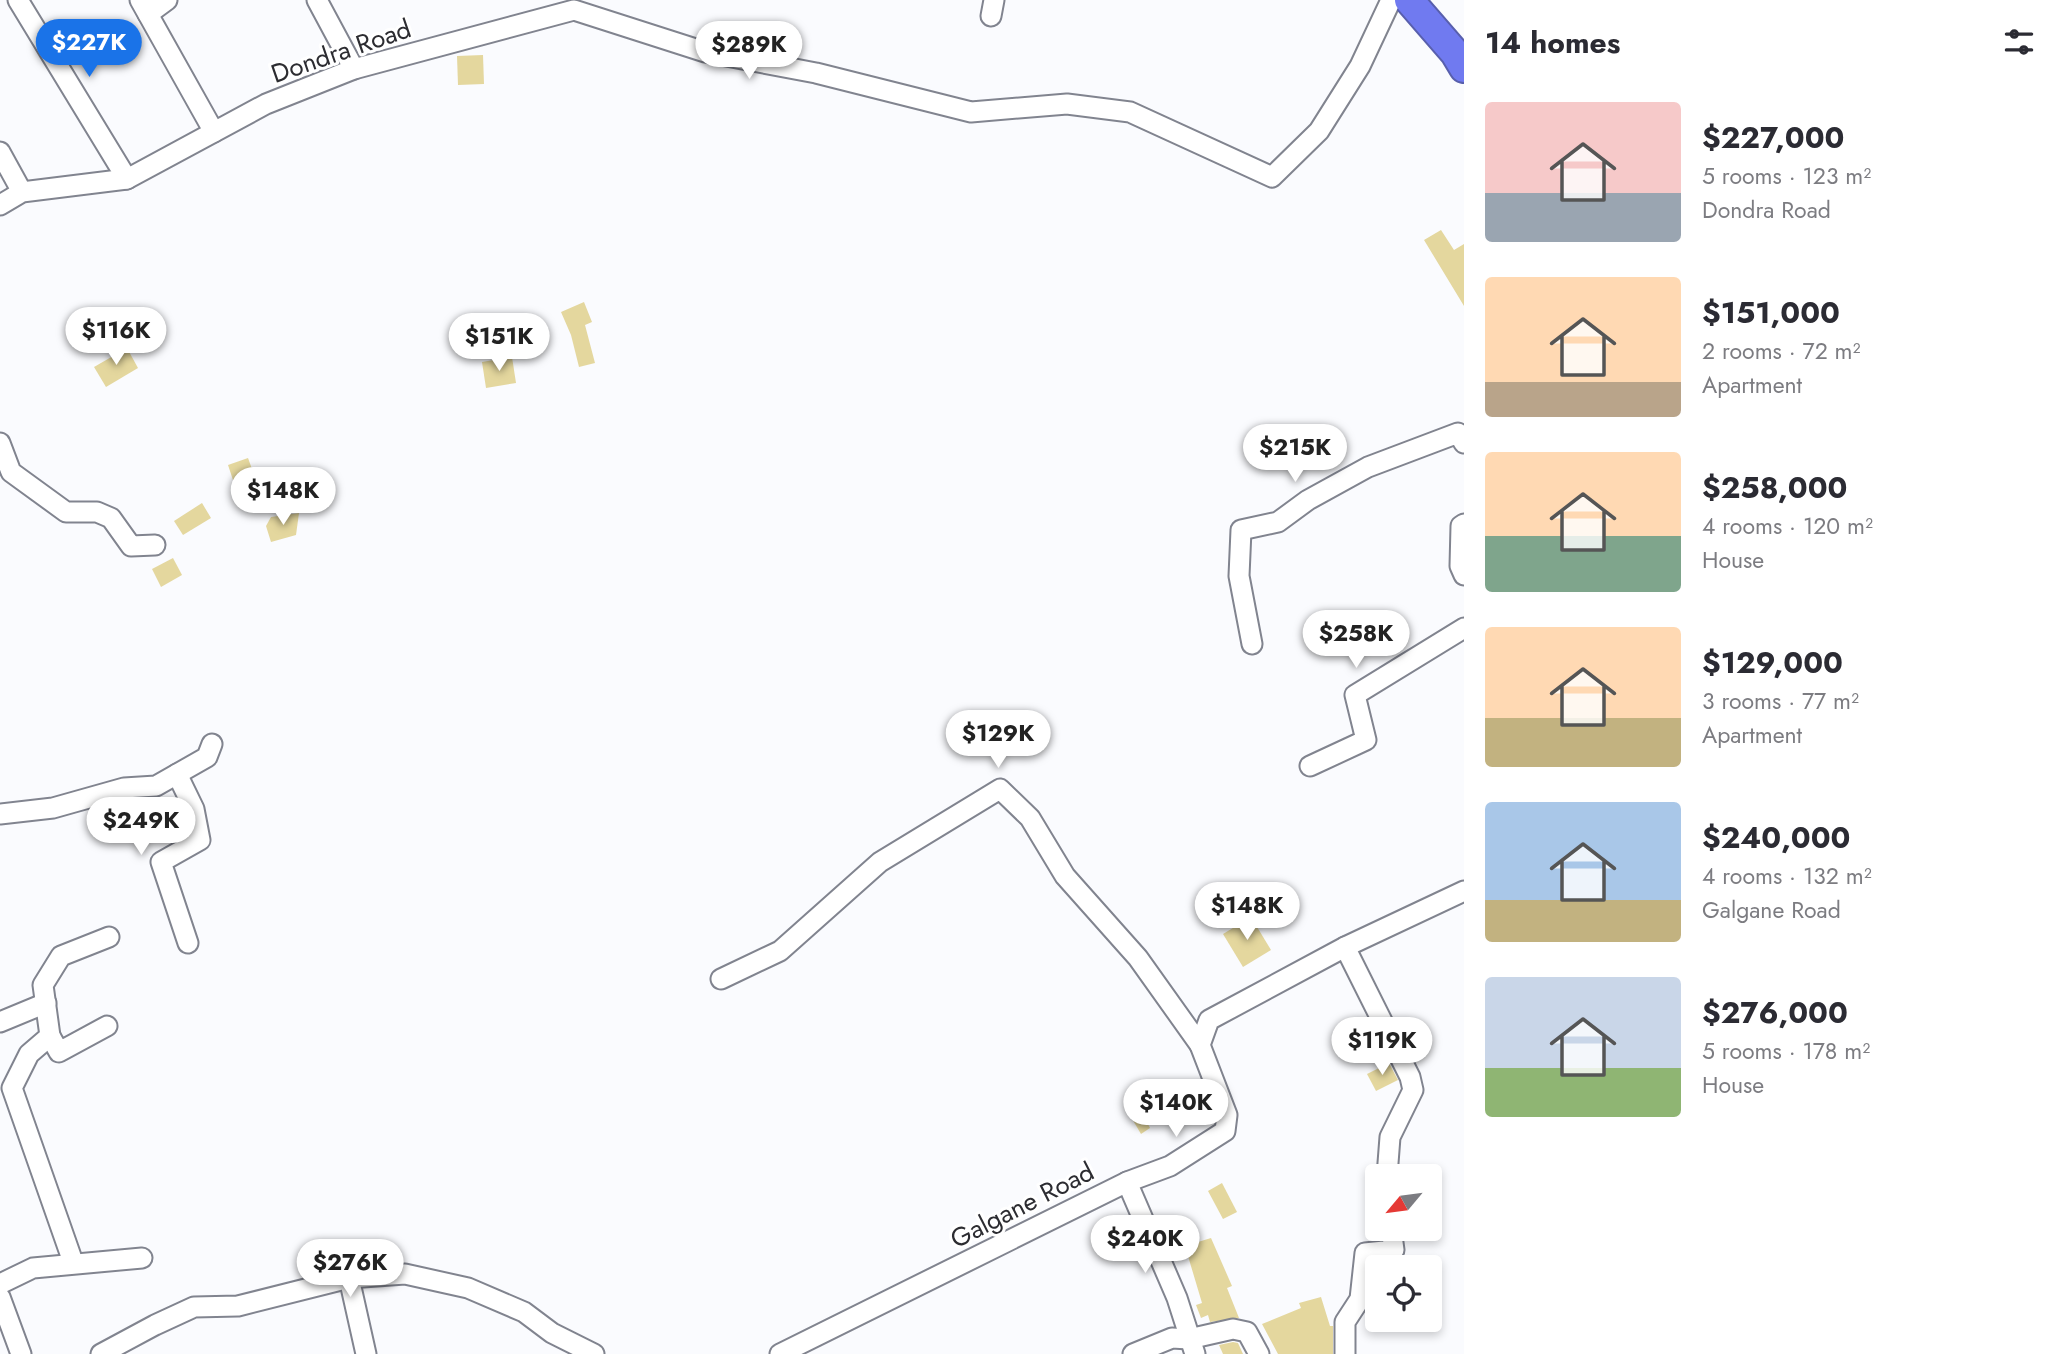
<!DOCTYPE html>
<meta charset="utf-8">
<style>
body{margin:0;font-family:Jost,sans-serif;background:#f2f2f3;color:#2b2b33;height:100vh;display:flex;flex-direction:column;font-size:26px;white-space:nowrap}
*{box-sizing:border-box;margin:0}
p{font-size:23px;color:#7c7c81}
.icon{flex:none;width:38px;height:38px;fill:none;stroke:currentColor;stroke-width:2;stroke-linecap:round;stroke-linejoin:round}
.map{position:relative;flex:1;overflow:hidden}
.details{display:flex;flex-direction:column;background:#fff;width:595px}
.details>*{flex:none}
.needle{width:46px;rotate:241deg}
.fabs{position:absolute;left:1365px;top:1164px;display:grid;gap:14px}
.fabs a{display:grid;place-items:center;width:77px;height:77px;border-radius:7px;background:#fff;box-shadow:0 4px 10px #0003;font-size:35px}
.price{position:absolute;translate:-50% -60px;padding:0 16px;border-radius:24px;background:#fff;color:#222;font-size:23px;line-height:46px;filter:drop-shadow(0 2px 4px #0008)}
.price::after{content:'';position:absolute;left:50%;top:42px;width:21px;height:16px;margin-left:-10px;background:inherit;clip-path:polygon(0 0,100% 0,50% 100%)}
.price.selected{background:#1a73e8;color:#fff}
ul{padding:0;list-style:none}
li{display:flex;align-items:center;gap:21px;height:175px;padding:0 21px}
li span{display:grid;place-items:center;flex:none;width:196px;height:140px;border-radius:7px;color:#555}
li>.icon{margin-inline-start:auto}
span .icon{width:84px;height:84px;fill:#fffc;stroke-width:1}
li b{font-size:30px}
h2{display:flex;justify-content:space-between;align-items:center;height:84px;padding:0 21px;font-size:30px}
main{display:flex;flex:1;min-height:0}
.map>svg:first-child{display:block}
</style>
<main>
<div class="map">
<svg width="1464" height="1354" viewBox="0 0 1464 1354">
<rect width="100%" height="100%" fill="#fafbfe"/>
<g fill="#e4d79e">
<polygon points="483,55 484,84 458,85 457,56"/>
<polygon points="1441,230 1454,250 1464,244 1464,306 1424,240"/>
<polygon points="584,302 592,322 585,325 595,363 579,367 571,335 561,312"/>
<polygon points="127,348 138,368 106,387 94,367"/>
<polygon points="512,357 516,383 486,388 482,362"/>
<polygon points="248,458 260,491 239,498 228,465"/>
<polygon points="202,503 211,518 183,535 174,521"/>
<polygon points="299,513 296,535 271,542 266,526 271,517"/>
<polygon points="173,558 182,575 161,587 152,569"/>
<polygon points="1251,917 1271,950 1243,967 1223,934"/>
<polygon points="1389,1063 1398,1080 1376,1091 1367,1074"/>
<polygon points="1141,1111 1150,1128 1141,1134 1131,1117"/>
<polygon points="1222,1183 1237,1212 1223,1219 1208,1191"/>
<polygon points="1211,1238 1232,1286 1227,1288 1239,1318 1210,1322 1208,1315 1201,1318 1196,1305 1202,1303 1185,1246"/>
<polygon points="1321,1297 1330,1326 1333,1326 1333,1354 1278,1354 1262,1324 1301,1308 1299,1303"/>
<polygon points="1233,1342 1238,1343 1243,1354 1223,1354 1219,1345"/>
</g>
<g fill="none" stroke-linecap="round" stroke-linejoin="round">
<g stroke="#81848f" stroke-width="23">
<g id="minor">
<polyline points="18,0 127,179"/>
<polyline points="140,0 214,132"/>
<polyline points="317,0 354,69"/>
<polyline points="148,14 167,0"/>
<polyline points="991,16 994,0"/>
<polyline points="0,152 22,192"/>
<polyline points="0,205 22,192 127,179 266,104 354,69 574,10 705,52 816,73 971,112 1067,104 1130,112 1272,177 1319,131 1360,66 1391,0"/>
<polyline points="0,443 11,472 66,512 97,512 111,518 131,546 155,545"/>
<polyline points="1464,524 1461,526 1460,566 1464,575"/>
<polyline points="1252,644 1239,576 1241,530 1278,522 1308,500 1368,467 1458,433 1464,443"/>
<polyline points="1310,766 1366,740 1355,695 1464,628"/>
<polyline points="177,774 194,809 200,840 161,862 188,943"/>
<polyline points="0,814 53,808 124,788 156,786 207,757 212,744"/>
<polyline points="1345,947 1410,1077 1413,1090 1390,1137 1387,1176"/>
<polyline points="721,979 780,951 880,862 1000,789 1030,818 1065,876 1138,958 1200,1045"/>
<polyline points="0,1022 46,1003"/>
<polyline points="50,1036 59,1052 107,1026"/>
<polyline points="1127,1182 1177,1298 1195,1354"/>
<polyline points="73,1262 12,1088 29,1054 50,1036 43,985 61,956 109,937"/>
<polyline points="349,1278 366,1354"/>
<polyline points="0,1284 33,1268 142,1258"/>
<polyline points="0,1297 21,1354"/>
<polyline points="101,1354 155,1325 194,1307 238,1306 349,1278 405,1274 468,1288 524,1312 552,1333 594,1354"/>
<polyline points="780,1354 1127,1182 1170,1166 1225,1131 1227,1115 1200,1045 1209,1020 1345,947 1464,891"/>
<polyline points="1133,1354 1172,1338 1189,1339 1233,1329 1247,1332 1259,1354"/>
<polyline points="1345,1354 1345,1322 1360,1299 1365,1253 1394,1250 1391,1228"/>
</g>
</g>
<g stroke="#585fad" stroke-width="32">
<polyline id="highway" points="1409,0 1455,53 1464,68"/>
</g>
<use href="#minor" stroke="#fff" stroke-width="19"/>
<use href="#highway" stroke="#707af0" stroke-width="28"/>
</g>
<g text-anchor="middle" stroke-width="6" stroke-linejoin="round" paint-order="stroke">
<g font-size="26" fill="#2c2c31" stroke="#fff">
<text transform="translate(341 51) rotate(-19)" y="9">Dondra Road</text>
<text transform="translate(1022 1205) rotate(-27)" y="9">Galgane Road</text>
</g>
</g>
</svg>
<div class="fabs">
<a><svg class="needle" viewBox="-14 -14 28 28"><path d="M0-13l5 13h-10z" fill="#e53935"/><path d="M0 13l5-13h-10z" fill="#7c7c81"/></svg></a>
<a><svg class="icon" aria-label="locate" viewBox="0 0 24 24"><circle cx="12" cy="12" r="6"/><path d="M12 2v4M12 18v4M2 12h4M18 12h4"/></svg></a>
</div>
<b class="price selected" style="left:89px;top:79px">$227K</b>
<b class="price" style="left:749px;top:81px">$289K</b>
<b class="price" style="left:116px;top:367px">$116K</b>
<b class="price" style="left:499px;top:373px">$151K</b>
<b class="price" style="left:1295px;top:484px">$215K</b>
<b class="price" style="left:283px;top:527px">$148K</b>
<b class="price" style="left:1356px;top:670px">$258K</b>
<b class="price" style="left:998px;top:770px">$129K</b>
<b class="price" style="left:141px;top:857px">$249K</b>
<b class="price" style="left:1247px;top:942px">$148K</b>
<b class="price" style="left:1382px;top:1077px">$119K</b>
<b class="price" style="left:1176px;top:1139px">$140K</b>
<b class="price" style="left:1145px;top:1275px">$240K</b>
<b class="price" style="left:350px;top:1299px">$276K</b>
</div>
<section class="details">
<h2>14 homes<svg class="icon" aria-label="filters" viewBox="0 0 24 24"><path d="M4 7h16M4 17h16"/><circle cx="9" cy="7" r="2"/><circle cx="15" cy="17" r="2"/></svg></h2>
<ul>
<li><span style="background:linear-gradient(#f6c9c9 65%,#9aa5b1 0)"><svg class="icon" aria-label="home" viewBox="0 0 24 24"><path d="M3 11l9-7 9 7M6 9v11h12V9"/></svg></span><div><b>$227,000</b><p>5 rooms · 123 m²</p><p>Dondra Road</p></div></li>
<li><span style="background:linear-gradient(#ffd9b3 75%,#b9a48a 0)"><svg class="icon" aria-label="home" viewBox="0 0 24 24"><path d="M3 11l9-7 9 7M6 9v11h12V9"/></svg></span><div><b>$151,000</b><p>2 rooms · 72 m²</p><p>Apartment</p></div></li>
<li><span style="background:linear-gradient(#ffd9b3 60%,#7fa58c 0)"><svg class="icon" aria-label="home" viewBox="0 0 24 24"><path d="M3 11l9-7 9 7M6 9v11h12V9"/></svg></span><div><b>$258,000</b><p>4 rooms · 120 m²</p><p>House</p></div></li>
<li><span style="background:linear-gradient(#ffd9b3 65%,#c2b280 0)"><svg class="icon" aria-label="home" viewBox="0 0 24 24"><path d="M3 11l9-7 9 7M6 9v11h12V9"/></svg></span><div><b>$129,000</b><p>3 rooms · 77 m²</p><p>Apartment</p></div></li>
<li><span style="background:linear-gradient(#a9c7e8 70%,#c2b280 0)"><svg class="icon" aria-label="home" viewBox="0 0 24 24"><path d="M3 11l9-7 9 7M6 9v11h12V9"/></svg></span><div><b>$240,000</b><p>4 rooms · 132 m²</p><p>Galgane Road</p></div></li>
<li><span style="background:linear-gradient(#c9d6e8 65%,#8fb573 0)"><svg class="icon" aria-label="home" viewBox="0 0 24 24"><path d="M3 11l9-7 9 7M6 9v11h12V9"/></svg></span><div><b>$276,000</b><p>5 rooms · 178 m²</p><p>House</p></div></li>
</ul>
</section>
</main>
